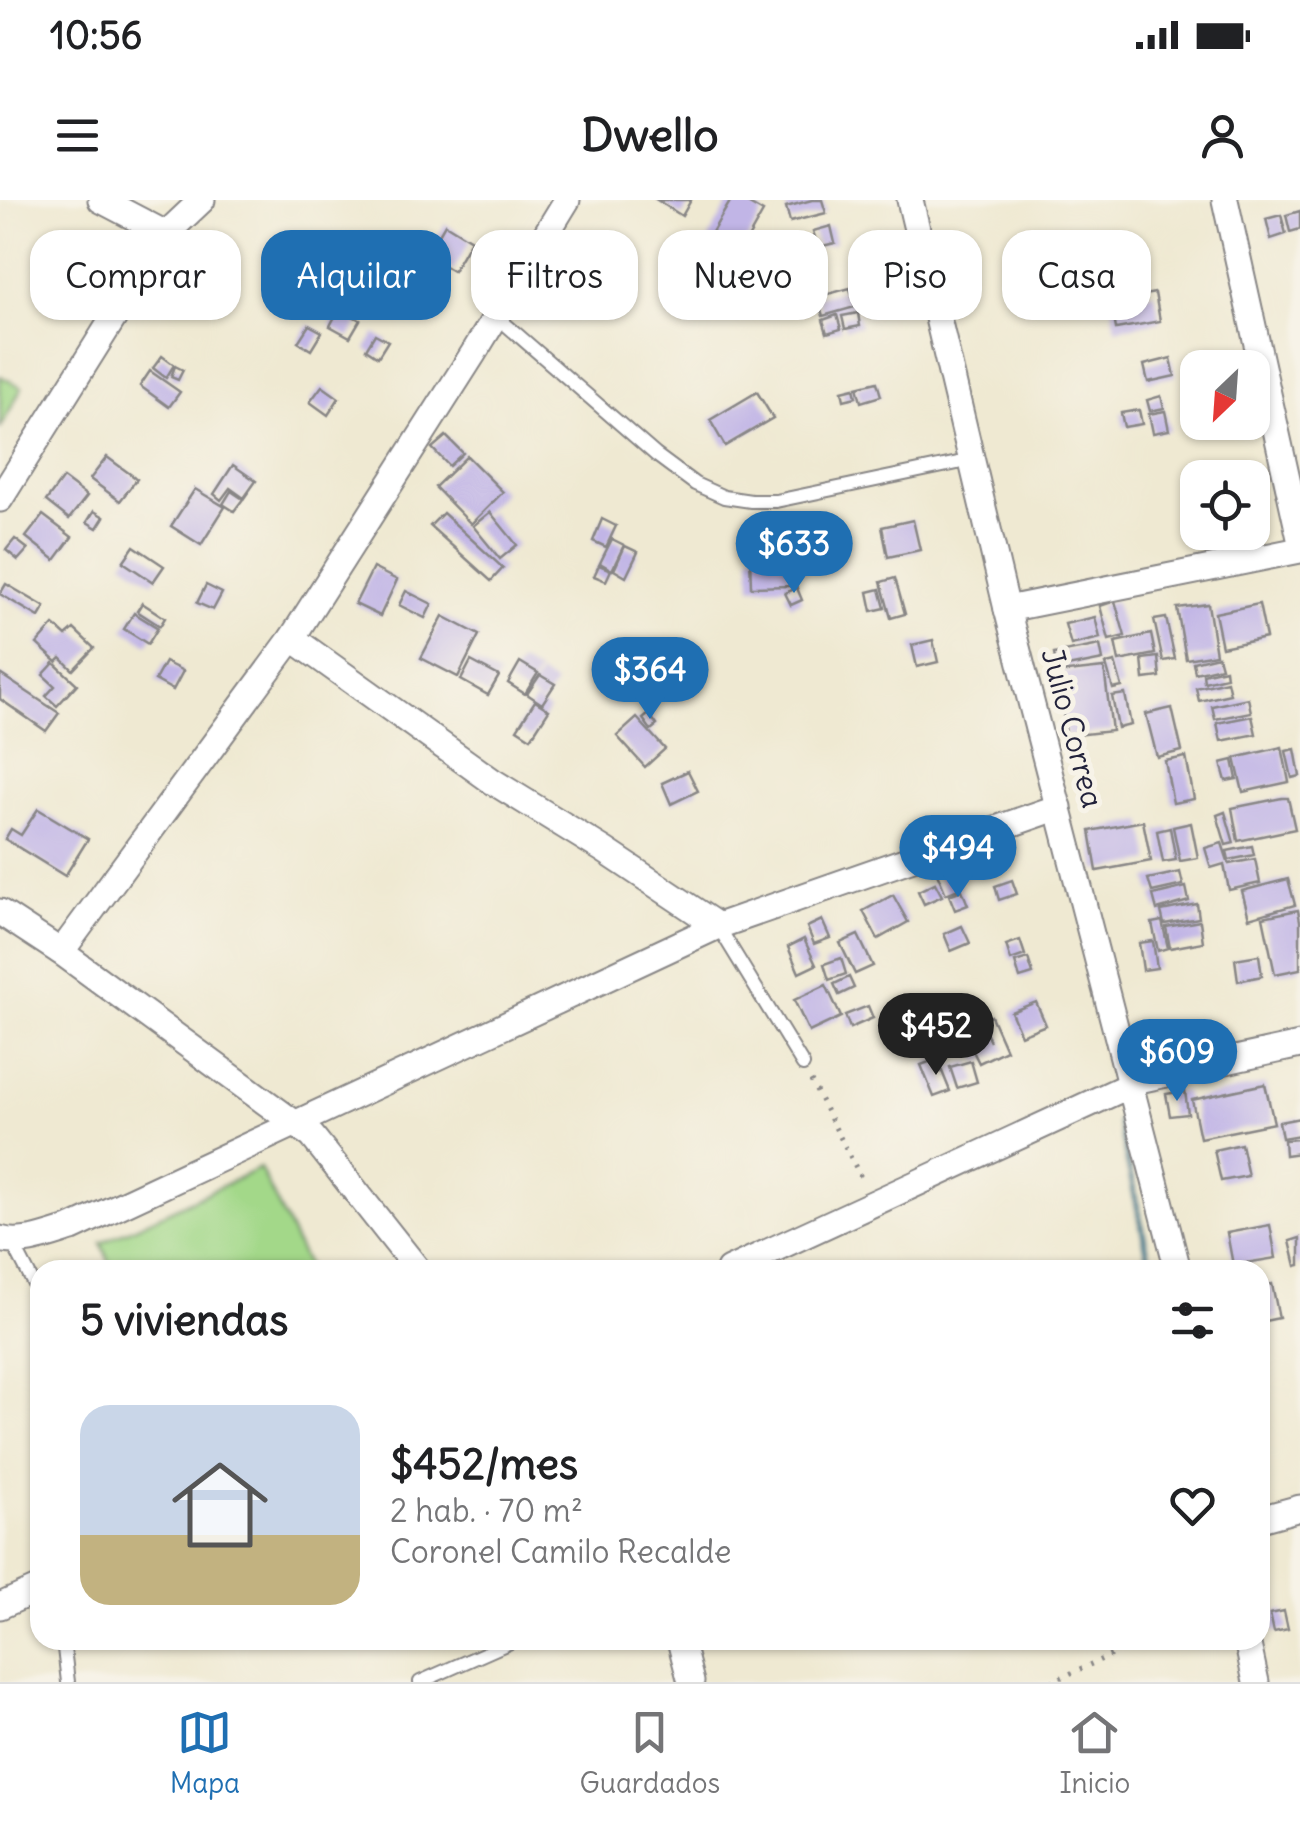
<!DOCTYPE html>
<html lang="es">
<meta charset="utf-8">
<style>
body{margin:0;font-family:Delius,sans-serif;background:#f6f6f6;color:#202124;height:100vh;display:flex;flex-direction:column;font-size:38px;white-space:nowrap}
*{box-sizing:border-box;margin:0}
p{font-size:32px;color:#757577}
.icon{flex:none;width:55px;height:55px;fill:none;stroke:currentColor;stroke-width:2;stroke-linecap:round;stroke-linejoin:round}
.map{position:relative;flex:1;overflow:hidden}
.panel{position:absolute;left:30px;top:1060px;width:1240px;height:390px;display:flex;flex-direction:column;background:#fff;border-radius:30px;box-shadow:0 2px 8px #0004}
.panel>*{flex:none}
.banner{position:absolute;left:30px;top:30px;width:1240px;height:90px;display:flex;gap:20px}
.needle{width:65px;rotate:205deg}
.fabs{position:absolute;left:1180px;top:150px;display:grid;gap:20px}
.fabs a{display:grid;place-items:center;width:90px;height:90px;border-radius:20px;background:#fff;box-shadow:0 2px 8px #0004;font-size:50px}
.price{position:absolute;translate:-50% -85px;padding:0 22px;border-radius:35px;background:#1f6fb2;color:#fff;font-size:32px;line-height:65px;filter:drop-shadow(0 2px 5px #0008)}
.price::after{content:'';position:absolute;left:50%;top:60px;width:30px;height:22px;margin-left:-15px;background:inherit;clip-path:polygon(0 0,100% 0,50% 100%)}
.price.on{background:#222;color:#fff}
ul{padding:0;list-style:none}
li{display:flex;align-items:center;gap:30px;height:250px;padding:0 50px}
li span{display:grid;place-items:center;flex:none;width:280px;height:200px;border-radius:30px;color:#555}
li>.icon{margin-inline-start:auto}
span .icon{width:120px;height:120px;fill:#fffc;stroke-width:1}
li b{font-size:42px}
h2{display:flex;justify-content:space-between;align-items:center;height:120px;padding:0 50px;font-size:42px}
.tag{padding:0 35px;border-radius:30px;background:#fff;box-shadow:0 2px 8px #0004;font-size:35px;line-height:90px}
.tag.on{background:#1f6fb2;color:#fff}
.status{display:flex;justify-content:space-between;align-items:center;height:70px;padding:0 50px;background:#fff;direction:ltr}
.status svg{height:28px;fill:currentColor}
header{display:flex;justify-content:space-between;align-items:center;height:130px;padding:0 50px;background:#fff;font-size:45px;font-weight:700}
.dock{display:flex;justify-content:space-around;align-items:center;height:140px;border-top:2px solid #e0e0e0;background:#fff;font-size:28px;color:#757577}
.dock a{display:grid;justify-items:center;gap:5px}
.dock .on{color:#1f6fb2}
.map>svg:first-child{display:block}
</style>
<div class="status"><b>10:56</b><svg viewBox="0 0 49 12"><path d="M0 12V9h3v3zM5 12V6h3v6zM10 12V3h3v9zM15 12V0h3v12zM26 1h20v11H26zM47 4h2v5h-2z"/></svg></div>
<header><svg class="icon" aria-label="menu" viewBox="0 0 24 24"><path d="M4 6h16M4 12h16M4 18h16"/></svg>Dwello<svg class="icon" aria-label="person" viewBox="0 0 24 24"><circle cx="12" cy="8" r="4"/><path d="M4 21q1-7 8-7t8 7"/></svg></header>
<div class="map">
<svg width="1300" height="1482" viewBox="0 0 1300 1482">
<rect width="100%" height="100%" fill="#f7f3e8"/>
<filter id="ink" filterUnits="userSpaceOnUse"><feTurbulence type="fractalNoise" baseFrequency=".01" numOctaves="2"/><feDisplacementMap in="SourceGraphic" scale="20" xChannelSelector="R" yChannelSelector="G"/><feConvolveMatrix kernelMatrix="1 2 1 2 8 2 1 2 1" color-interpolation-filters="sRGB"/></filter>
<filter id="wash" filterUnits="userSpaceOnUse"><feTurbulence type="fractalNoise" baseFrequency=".0048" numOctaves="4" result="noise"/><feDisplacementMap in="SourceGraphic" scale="40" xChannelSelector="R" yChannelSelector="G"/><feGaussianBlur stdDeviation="2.25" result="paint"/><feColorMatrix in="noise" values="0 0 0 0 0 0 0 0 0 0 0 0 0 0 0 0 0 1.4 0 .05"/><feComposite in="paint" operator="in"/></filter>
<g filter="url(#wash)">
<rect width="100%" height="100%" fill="#efe9d2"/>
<g fill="#a3d889" stroke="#627d62" stroke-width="2.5">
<polygon points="0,176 22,187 0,229"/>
<polygon points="260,968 309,1070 113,1070 101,1043"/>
</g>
<polygon fill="#5cc6d7" stroke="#3f7489" stroke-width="2.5" points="1119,919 1153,1070 1150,1070 1117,921"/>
<g id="blocks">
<g fill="#c1b5e6">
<polygon points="657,0 691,0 682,16"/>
<polygon points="731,0 742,0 763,12 738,56 708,39"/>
<polygon points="812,0 822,0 826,13 790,22 786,7"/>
<polygon points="1300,11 1300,29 1290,32 1286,15"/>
<polygon points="1281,15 1286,34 1271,39 1266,19"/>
<polygon points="445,24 471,40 453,71 427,55"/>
<polygon points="831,26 835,43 818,47 813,31"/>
<polygon points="341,47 364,61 351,83 328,69"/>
<polygon points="203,49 229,74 201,104 175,78"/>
<polygon points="1114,73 1119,92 1102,96 1098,78"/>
<polygon points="850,88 855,107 823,116 817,97"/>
<polygon points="1155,93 1160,121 1116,129 1111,101"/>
<polygon points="339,109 360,120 350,137 330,126"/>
<polygon points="858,113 860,126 845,129 842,116"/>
<polygon points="837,115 841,129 827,133 823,120"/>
<polygon points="309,125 322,132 311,150 298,142"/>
<polygon points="375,134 388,141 378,157 366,149"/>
<polygon points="162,156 174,165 166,178 153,168"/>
<polygon points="1171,158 1175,176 1148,182 1144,165"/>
<polygon points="175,166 183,170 178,180 171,177"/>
<polygon points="150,171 180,192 169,207 140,186"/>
<polygon points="877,182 881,196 861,202 857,187"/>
<polygon points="322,186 339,198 328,215 310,202"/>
<polygon points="854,188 856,197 844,200 842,191"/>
<polygon points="757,192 773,218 725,246 710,220"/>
<polygon points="1161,196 1164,208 1150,211 1147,200"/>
<polygon points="1139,210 1142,224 1124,227 1121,213"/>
<polygon points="1165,211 1169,230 1153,233 1149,214"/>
<polygon points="446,236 463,253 449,266 432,248"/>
<polygon points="467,256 503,292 471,324 435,287"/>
<polygon points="107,257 137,279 120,301 90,279"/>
<polygon points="233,265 256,281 244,298 230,288 221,300 214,294"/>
<polygon points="63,278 87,296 69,319 46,301"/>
<polygon points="195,289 225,307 201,345 171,326"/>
<polygon points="231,291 243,299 234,311 223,304"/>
<polygon points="94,311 104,317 97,328 87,322"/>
<polygon points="490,312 517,345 500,359 473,326"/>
<polygon points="443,313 503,368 491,381 430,326"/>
<polygon points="43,315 72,337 55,360 26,337"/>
<polygon points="602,319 616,326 606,347 593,341"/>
<polygon points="913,320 920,350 888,357 882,327"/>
<polygon points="833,336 839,356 821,361 816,341"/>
<polygon points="15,339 28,349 18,360 6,350"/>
<polygon points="612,339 624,345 612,370 600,363"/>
<polygon points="814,344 817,362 809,364 806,345"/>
<polygon points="134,346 164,366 153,382 123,362"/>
<polygon points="625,346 638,352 626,377 614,370"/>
<polygon points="789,353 790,386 751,387 750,354"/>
<polygon points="599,365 611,370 606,381 594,376"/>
<polygon points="373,368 397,380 380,416 355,404"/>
<polygon points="895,378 905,414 891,418 881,382"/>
<polygon points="6,384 45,407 39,417 0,394"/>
<polygon points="206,385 222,393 213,410 197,403"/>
<polygon points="797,388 802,400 791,405 785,393"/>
<polygon points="880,389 885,408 872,411 868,392"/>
<polygon points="406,391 432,404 425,418 399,405"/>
<polygon points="1115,401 1125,436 1109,440 1100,406"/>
<polygon points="142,403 165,418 160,426 137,411"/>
<polygon points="1208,404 1216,454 1186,459 1177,408"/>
<polygon points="1259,404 1266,438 1222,447 1215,413"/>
<polygon points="134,413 158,428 148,444 124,429"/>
<polygon points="443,416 479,435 458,477 421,458"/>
<polygon points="1095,417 1100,438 1071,445 1065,424"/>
<polygon points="1166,418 1175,459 1163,461 1154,420"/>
<polygon points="54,425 66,436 74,429 94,448 73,470 61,458 57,462 37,444"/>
<polygon points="1151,434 1155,454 1119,461 1115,442"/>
<polygon points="933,440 938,462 917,467 912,445"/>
<polygon points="1100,445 1103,460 1057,469 1054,454"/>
<polygon points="1218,456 1221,467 1195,473 1193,462"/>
<polygon points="1158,457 1160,477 1144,479 1142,459"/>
<polygon points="471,461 499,476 488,495 461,480"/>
<polygon points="165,462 183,471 173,490 155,480"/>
<polygon points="520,462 538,473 525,494 508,483"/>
<polygon points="1115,462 1122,487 1113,489 1106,464"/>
<polygon points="54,463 77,484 57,506 46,496 55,486 43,475"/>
<polygon points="1104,468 1112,531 1066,536 1058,473"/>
<polygon points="1225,469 1226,477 1204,482 1203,474"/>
<polygon points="0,474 59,513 46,531 0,499"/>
<polygon points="540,475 555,484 542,504 527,494"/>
<polygon points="1227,481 1230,494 1199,501 1196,488"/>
<polygon points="1125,494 1131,525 1118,528 1112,496"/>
<polygon points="1248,498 1251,512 1215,519 1212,506"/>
<polygon points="535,501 549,510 531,538 517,529"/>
<polygon points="1172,508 1182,551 1157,557 1146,514"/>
<polygon points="649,514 657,525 651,530 643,519"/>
<polygon points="1252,516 1256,534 1221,541 1217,523"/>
<polygon points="637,518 665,549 645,567 617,536"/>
<polygon points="1282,547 1289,582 1243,592 1235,558"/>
<polygon points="1295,549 1300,576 1292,578 1286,551"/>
<polygon points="1186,557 1194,599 1173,603 1165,561"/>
<polygon points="1233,560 1237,579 1226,581 1221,563"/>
<polygon points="688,571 698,591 671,604 662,583"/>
<polygon points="1282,598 1288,598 1295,629 1238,641 1232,608"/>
<polygon points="38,609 88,639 65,676 5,639 11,629 21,635"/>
<polygon points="1225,612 1234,643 1226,645 1217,615"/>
<polygon points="1143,621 1151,661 1097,671 1090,631"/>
<polygon points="1191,623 1198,658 1180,661 1173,627"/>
<polygon points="1170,628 1176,660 1163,662 1157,631"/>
<polygon points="1222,643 1229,664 1255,659 1260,683 1229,690 1224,664 1211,668 1205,648"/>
<polygon points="1252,646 1254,655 1229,660 1227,651"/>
<polygon points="949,659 961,688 946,694 934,666"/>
<polygon points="1180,672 1183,685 1152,692 1148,679"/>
<polygon points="1288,679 1295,705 1249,718 1242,691"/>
<polygon points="1012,680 1017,694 999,700 995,686"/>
<polygon points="935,683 942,696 924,704 918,691"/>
<polygon points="1186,687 1189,701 1157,710 1153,695"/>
<polygon points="962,690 968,705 955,710 949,695"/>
<polygon points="893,695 908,722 878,739 863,711"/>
<polygon points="1197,704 1199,718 1164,724 1161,711"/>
<polygon points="1298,710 1300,721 1300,769 1275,774 1263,717"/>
<polygon points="822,720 830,738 814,744 807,727"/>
<polygon points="1162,721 1168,748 1158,751 1152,723"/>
<polygon points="1200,721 1203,742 1170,748 1166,727"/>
<polygon points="962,726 970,743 951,751 944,734"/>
<polygon points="858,735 873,766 855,774 840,743"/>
<polygon points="804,739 816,765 799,773 788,747"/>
<polygon points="1020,740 1025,755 1011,760 1006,745"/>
<polygon points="1153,741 1157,768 1143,770 1139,743"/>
<polygon points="1259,755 1262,776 1238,781 1235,759"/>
<polygon points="841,758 846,774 829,780 824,764"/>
<polygon points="1028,758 1033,774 1020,778 1015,762"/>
<polygon points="849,777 854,788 839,795 834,784"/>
<polygon points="826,785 841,817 809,832 794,800"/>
<polygon points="1036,802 1046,825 1021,835 1011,812"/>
<polygon points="868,806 873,818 850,828 845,815"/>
<polygon points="991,816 1006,850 979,863 962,829 980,820 990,842 982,820"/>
<polygon points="937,859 950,891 934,897 921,865"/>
<polygon points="971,861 977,882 957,888 950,867"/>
<polygon points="1265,884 1274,923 1200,938 1192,900"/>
<polygon points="1185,891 1188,914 1170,916 1166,894"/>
<polygon points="1300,918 1300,935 1282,938 1279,922"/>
<polygon points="1300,939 1300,953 1285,955 1284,940"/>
<polygon points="1241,944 1248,976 1221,981 1214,950"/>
<polygon points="1270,1025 1276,1058 1233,1065 1227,1033"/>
<polygon points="1300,1038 1300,1065 1296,1066 1290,1041"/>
<polygon points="1272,1084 1279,1118 1260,1122 1260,1087"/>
<polygon points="1284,1411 1288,1429 1274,1432 1270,1414"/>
</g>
</g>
</g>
<g filter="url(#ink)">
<use href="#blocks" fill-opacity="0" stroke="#888686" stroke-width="2.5"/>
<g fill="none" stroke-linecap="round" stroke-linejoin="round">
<g stroke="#888686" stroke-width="16">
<g id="lane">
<polyline points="496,116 656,255 695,284 724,297 751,301 776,301 972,260"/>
<polyline points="718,726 803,865"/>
<polyline points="12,1042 40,1096"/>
<polyline points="63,1440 68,1482"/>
<polyline points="420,1482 515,1440"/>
</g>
</g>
<g stroke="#888686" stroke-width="29">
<g id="street">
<polyline points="101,0 166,34"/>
<polyline points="910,0 1007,409 1178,1070"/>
<polyline points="1225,0 1300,338"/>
<polyline points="0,299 166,34 202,0"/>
<polyline points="1007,409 1300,350"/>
<polyline points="292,438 492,581 604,650 718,726"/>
<polyline points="0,712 61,752 312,936 418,1070"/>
<polyline points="61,752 292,438 473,154 567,0"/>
<path d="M0,1039c23,7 49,-4 72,-11l646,-302 341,-119"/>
<polyline points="729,1070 1143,879 1300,845"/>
<polyline points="1260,1319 1300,1308"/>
<polyline points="0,1406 40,1388"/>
<polyline points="680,1440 691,1482"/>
<polyline points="1247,1440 1256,1482"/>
</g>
</g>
<g stroke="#888686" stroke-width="5" stroke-dasharray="2.5 8" stroke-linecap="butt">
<polyline points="811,881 864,983"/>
<polyline points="1051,1482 1145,1440"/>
</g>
<use href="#lane" stroke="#fff" stroke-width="12"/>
<use href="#street" stroke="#fff" stroke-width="25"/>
</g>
</g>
<g text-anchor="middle" stroke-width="10" stroke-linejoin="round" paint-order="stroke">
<g font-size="30" fill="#22223b" stroke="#f7f3e8">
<text transform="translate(1072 528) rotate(75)" y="10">Julio Correa</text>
</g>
</g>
</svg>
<div class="fabs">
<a><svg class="needle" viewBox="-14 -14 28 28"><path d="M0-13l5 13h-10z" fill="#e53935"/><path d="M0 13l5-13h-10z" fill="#757577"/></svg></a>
<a><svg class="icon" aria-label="locate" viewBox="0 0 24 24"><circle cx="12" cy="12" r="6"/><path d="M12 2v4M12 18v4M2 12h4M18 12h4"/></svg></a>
</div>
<b class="price" style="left:794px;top:396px">$633</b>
<b class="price" style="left:650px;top:522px">$364</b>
<b class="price" style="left:958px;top:700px">$494</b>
<b class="price on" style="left:936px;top:878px">$452</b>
<b class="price" style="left:1177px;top:904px">$609</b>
<div class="banner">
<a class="tag">Comprar</a>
<a class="tag on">Alquilar</a>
<a class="tag">Filtros</a>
<a class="tag">Nuevo</a>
<a class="tag">Piso</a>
<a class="tag">Casa</a>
</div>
<section class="panel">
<h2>5 viviendas<svg class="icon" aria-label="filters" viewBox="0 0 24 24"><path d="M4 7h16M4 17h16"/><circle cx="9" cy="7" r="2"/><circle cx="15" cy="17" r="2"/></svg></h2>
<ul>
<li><span style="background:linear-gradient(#c9d6e8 65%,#c2b280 0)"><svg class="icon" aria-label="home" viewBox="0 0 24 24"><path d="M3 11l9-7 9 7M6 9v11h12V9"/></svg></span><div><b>$452/mes</b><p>2 hab. · 70 m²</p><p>Coronel Camilo Recalde</p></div><svg class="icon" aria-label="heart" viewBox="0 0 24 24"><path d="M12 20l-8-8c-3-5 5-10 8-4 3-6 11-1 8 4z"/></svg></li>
</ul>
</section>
</div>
<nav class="dock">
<a class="on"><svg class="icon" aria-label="map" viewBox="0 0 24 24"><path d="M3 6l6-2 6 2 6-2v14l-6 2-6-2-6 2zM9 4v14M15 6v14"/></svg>Mapa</a>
<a><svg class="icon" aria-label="saved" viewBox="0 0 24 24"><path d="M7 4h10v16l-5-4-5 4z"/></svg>Guardados</a>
<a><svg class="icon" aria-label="home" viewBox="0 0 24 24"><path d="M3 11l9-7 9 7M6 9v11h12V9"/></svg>Inicio</a>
</nav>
